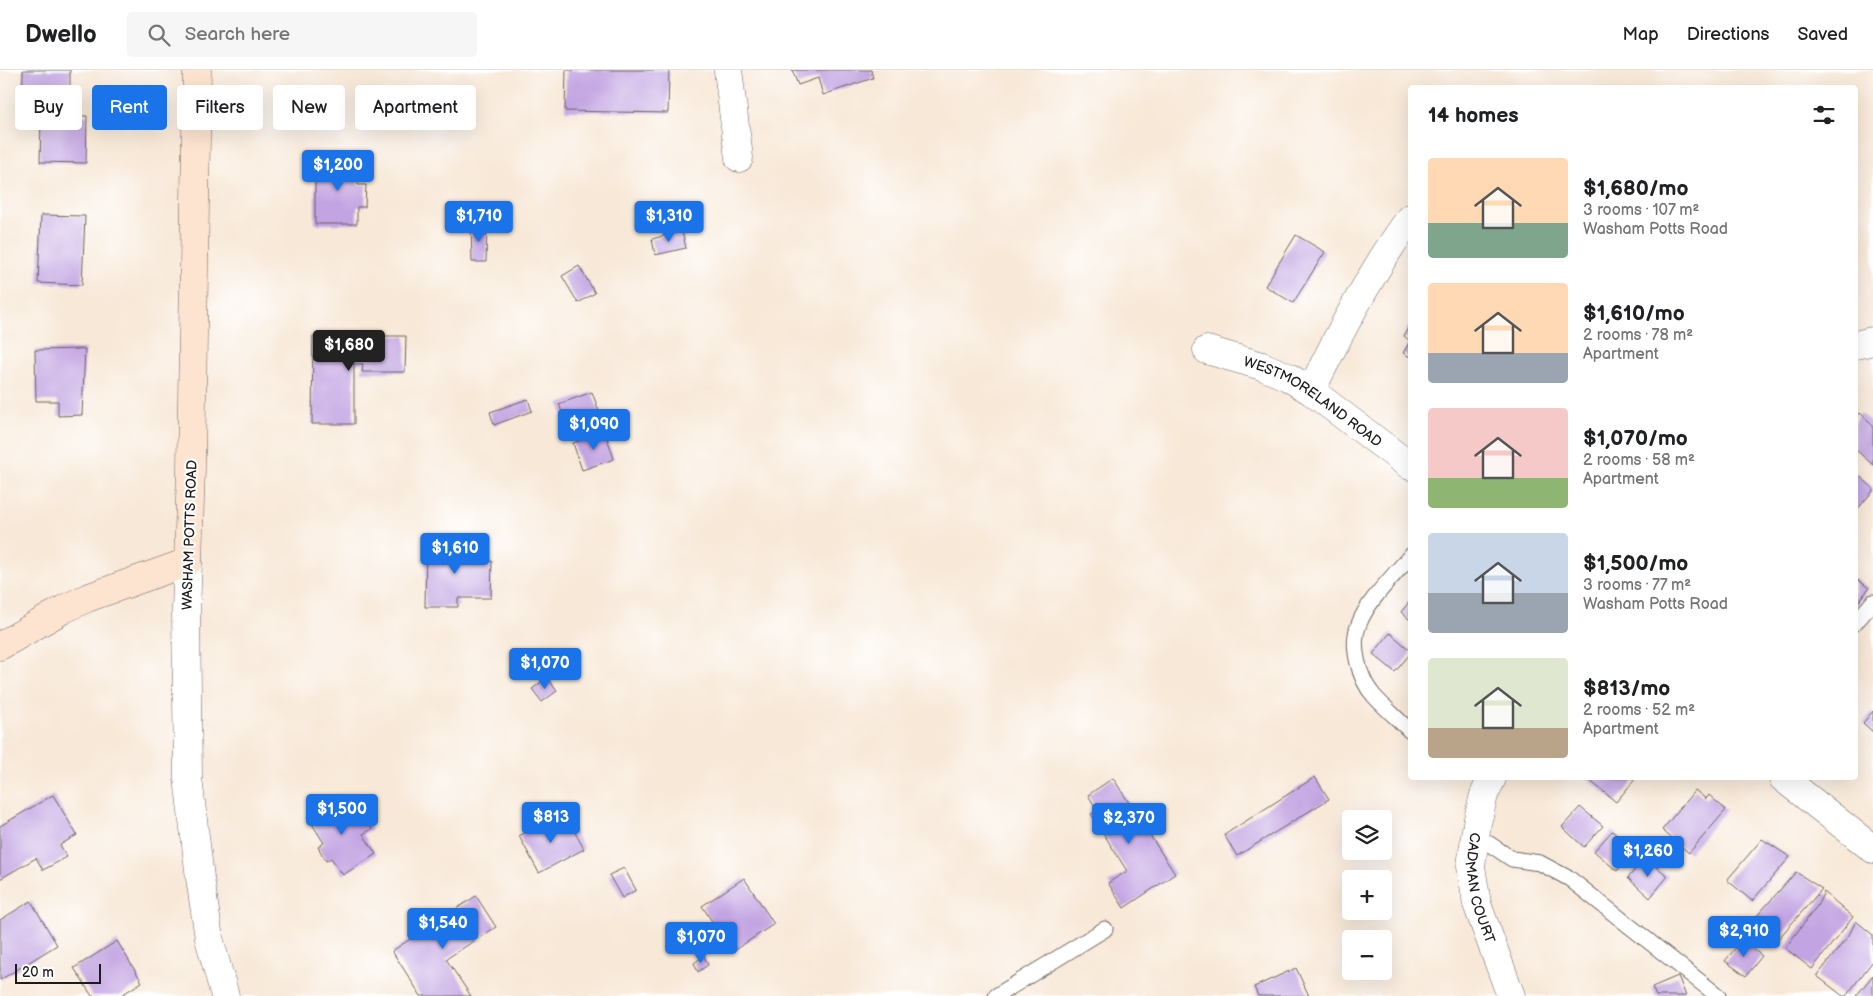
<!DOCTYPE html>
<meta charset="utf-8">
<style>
body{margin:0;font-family:"Balsamiq Sans",sans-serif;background:#f6f6f6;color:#202124;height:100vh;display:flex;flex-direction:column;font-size:19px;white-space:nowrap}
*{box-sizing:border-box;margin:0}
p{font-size:16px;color:#757577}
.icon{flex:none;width:28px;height:28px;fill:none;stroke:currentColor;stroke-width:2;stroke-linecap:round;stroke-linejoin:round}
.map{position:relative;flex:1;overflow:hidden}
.sheet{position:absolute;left:1408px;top:15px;width:450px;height:695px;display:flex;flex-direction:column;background:#fff;border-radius:5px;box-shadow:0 5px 20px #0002}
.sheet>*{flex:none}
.hud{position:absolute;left:15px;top:15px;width:475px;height:45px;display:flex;gap:10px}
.tools{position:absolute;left:1342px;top:740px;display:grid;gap:10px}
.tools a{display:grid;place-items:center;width:50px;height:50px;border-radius:5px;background:#fff;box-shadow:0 5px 20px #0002;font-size:25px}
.scale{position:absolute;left:15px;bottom:12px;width:86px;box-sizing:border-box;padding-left:5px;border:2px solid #1c1c1c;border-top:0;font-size:14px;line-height:18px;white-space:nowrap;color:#1c1c1c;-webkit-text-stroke:4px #fff;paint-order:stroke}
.price{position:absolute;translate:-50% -42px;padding:0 11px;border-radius:5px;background:#1a73e8;color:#fff;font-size:16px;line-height:32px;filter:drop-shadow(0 1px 2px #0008)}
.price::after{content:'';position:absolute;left:50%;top:30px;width:15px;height:11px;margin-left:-8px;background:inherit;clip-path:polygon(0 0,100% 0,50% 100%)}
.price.current{background:#222;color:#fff}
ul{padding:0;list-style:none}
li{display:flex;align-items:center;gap:15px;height:125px;padding:0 20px}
li span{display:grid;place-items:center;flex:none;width:140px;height:100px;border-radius:5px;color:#555}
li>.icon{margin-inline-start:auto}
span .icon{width:60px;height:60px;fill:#fffc;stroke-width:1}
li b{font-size:21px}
h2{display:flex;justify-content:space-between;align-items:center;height:60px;padding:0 20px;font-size:21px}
.chip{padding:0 18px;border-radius:5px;background:#fff;box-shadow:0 5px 20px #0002;font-size:18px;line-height:45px}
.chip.current{background:#1a73e8;color:#fff}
header{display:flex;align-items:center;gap:30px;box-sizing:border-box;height:70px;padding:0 25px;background:#fff;border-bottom:1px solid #e0e0e0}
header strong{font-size:24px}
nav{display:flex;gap:28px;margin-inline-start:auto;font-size:18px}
.search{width:350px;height:45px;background:#f6f6f6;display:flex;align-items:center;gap:12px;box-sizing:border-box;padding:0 18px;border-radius:5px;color:#757577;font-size:19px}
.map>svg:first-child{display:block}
</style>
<header>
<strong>Dwello</strong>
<div class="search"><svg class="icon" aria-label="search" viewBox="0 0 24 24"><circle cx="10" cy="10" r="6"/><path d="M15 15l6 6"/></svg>Search here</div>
<nav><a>Map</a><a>Directions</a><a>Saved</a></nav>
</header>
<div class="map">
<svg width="1873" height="926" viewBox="0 0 1873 926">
<rect width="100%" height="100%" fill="#fff"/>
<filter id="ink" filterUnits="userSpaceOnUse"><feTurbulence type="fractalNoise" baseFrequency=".02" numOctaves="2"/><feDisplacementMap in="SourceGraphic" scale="10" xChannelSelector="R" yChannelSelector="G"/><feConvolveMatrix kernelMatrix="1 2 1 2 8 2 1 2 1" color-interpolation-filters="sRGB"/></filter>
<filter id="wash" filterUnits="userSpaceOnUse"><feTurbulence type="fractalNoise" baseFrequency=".0096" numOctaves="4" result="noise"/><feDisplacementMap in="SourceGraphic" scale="20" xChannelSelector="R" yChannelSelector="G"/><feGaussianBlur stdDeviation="1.12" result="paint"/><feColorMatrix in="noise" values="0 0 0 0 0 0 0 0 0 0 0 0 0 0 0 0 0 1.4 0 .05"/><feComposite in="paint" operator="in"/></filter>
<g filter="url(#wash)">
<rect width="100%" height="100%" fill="#f8e8d7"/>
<g id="blocks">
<g fill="#c3a4e2">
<polygon points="23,0 70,0 70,33 80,34 80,46 87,46 86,93 40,92 41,49 22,48"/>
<polygon points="566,0 669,0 668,43 565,41"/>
<polygon points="792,0 871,0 873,8 823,25 818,8 798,15"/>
<polygon points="315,89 358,89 358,115 366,115 365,137 357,137 357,154 315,154"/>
<polygon points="41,145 85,146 82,215 38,213"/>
<polygon points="471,155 487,155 486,192 472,192"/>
<polygon points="682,161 686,178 655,185 652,169"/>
<polygon points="1296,165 1325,182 1293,233 1265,216"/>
<polygon points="579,196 595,223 578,233 562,206"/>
<polygon points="1410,254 1410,287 1403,283 1410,271 1404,266"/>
<polygon points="313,266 355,266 354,273 361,273 362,266 406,266 405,302 362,302 363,294 354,294 354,354 312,354"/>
<polygon points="85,279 82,345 58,346 58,331 36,331 35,280"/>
<polygon points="592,322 600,344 567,356 559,334"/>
<polygon points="528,329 532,341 494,355 490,342"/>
<polygon points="1860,343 1873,355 1873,395 1855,379 1855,350"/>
<polygon points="605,362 614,389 582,400 573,373"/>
<polygon points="1855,402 1873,418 1873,421 1855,442"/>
<polygon points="426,472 474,473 474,491 492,491 491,528 458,528 458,537 425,537"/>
<polygon points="1855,508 1869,518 1855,537"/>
<polygon points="1410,531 1410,550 1401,542"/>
<polygon points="1390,563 1410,580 1410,584 1395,602 1373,584"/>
<polygon points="547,608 557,621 542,632 532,619"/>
<polygon points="1873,641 1873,662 1863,653"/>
<polygon points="1315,707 1329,729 1237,786 1224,765"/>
<polygon points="1113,708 1175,804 1124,838 1108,813 1127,801 1091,744 1097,740 1088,725"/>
<polygon points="1589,708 1636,708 1616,732 1588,709"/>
<polygon points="1695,720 1706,729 1709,725 1726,740 1689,783 1662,760"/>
<polygon points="53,725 77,765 60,775 67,787 43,800 36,788 0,809 0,756"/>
<polygon points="339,726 354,750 362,744 372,759 363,764 376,784 343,805 331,788 326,791 318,777 324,773 307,746"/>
<polygon points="1580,737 1603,756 1584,777 1562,757"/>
<polygon points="555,746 562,760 571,755 584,779 539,803 519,766"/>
<polygon points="1612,761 1635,780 1617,801 1594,781"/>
<polygon points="1762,769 1790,787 1752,831 1727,810"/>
<polygon points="1645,788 1668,806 1650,828 1628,808"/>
<polygon points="624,798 636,820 622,828 609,805"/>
<polygon points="1796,802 1822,819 1778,869 1755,848"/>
<polygon points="744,808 774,854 732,882 702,836"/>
<polygon points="1824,822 1853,847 1812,899 1785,878 1817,836"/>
<polygon points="476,826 496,857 446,889 471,926 421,926 392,881"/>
<polygon points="31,831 57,875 0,910 0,850"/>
<polygon points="1856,851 1873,865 1873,891 1846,926 1843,926 1817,906 1849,865"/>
<polygon points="1742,870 1762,886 1746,906 1725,891"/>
<polygon points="117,871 142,912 120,926 92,926 74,898"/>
<polygon points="704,886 708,895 698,902 694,893"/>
<polygon points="1296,898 1309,926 1258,926 1254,917"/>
<polygon points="1873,905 1873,926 1856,926"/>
<polygon points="1678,906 1686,926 1656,926 1652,917"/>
</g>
</g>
</g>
<g filter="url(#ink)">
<use href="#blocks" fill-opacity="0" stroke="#69635d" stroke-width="1"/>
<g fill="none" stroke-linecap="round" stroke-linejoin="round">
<g stroke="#69635d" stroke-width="17">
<g id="lane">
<path d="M1410,486c-16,20 -42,44 -51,68 -9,21 0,55 15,72 11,12 24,23 36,35"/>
<polyline points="1855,553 1873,532"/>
<polyline points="1476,765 1512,789 1540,793 1570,809 1718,926"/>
<polyline points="996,926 1105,859"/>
</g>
</g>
<g stroke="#69635d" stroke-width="29">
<g id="street">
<polyline points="728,0 739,88"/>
<polyline points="1855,275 1873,271"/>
<path id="s1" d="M1207,280l55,16 26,11 23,14 99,75"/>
<path d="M1311,321c29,-60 60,-119 99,-173"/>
<polyline points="188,492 186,539 188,708 200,808 209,868 225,926"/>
<path id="s2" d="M1492,708l-8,17 -7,28 -6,43 6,38 34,92"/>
<polyline points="1783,708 1873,779"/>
</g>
</g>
<g stroke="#69635d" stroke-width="29">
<polyline id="secondary" points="0,576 64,539 87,528 188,492 191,398 197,0"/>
</g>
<use href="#lane" stroke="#fff" stroke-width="15"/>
<use href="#street" stroke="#fff" stroke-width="28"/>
<use href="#secondary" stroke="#fde4d0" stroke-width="28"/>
</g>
</g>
<g text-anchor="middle" stroke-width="4" stroke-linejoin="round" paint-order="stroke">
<g font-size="14" fill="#1c1c1c" stroke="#fff">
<text dy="5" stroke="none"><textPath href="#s1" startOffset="119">WESTMORELAND ROAD</textPath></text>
<text transform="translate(189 465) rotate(-88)" y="5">WASHAM POTTS ROAD</text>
<text dy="5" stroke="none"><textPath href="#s2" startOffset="114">CADMAN COURT</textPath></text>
</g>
</g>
</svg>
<div class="tools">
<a><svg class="icon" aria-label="layers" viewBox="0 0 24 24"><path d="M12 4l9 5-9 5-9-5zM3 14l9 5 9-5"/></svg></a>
<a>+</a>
<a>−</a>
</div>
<div class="scale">20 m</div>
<b class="price" style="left:338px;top:122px">$1,200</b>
<b class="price" style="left:479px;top:173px">$1,710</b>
<b class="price" style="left:669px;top:173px">$1,310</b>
<b class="price current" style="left:349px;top:302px">$1,680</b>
<b class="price" style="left:594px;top:381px">$1,090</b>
<b class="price" style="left:455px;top:505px">$1,610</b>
<b class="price" style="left:545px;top:620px">$1,070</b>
<b class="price" style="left:342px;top:766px">$1,500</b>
<b class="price" style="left:551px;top:774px">$813</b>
<b class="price" style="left:1129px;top:775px">$2,370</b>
<b class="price" style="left:1648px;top:808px">$1,260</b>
<b class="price" style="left:443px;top:880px">$1,540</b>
<b class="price" style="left:1744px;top:888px">$2,910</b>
<b class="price" style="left:701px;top:894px">$1,070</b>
<div class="hud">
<a class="chip">Buy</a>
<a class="chip current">Rent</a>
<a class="chip">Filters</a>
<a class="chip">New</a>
<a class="chip">Apartment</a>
</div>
<section class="sheet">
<h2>14 homes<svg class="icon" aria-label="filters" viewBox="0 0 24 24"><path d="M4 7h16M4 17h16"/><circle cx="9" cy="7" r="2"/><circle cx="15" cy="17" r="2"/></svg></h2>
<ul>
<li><span style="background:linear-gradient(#ffd9b3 65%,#7fa58c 0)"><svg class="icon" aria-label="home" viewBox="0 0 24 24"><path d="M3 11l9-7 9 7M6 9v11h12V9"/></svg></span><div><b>$1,680/mo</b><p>3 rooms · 107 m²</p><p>Washam Potts Road</p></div></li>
<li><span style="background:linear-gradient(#ffd9b3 70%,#9aa5b1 0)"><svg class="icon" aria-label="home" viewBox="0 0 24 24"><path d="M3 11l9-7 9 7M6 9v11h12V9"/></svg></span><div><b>$1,610/mo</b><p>2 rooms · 78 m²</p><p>Apartment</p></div></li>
<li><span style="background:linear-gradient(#f6c9c9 70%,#8fb573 0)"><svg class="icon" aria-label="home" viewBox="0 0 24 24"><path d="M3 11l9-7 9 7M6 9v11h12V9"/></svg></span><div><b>$1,070/mo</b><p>2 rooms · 58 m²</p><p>Apartment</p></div></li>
<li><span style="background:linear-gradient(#c9d6e8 60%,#9aa5b1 0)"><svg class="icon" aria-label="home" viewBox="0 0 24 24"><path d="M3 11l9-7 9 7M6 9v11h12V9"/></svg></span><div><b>$1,500/mo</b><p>3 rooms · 77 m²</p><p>Washam Potts Road</p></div></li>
<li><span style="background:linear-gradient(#dfe7d0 70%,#b9a48a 0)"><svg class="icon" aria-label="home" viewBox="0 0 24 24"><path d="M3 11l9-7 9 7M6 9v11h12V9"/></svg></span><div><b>$813/mo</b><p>2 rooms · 52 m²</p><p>Apartment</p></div></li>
</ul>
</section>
</div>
